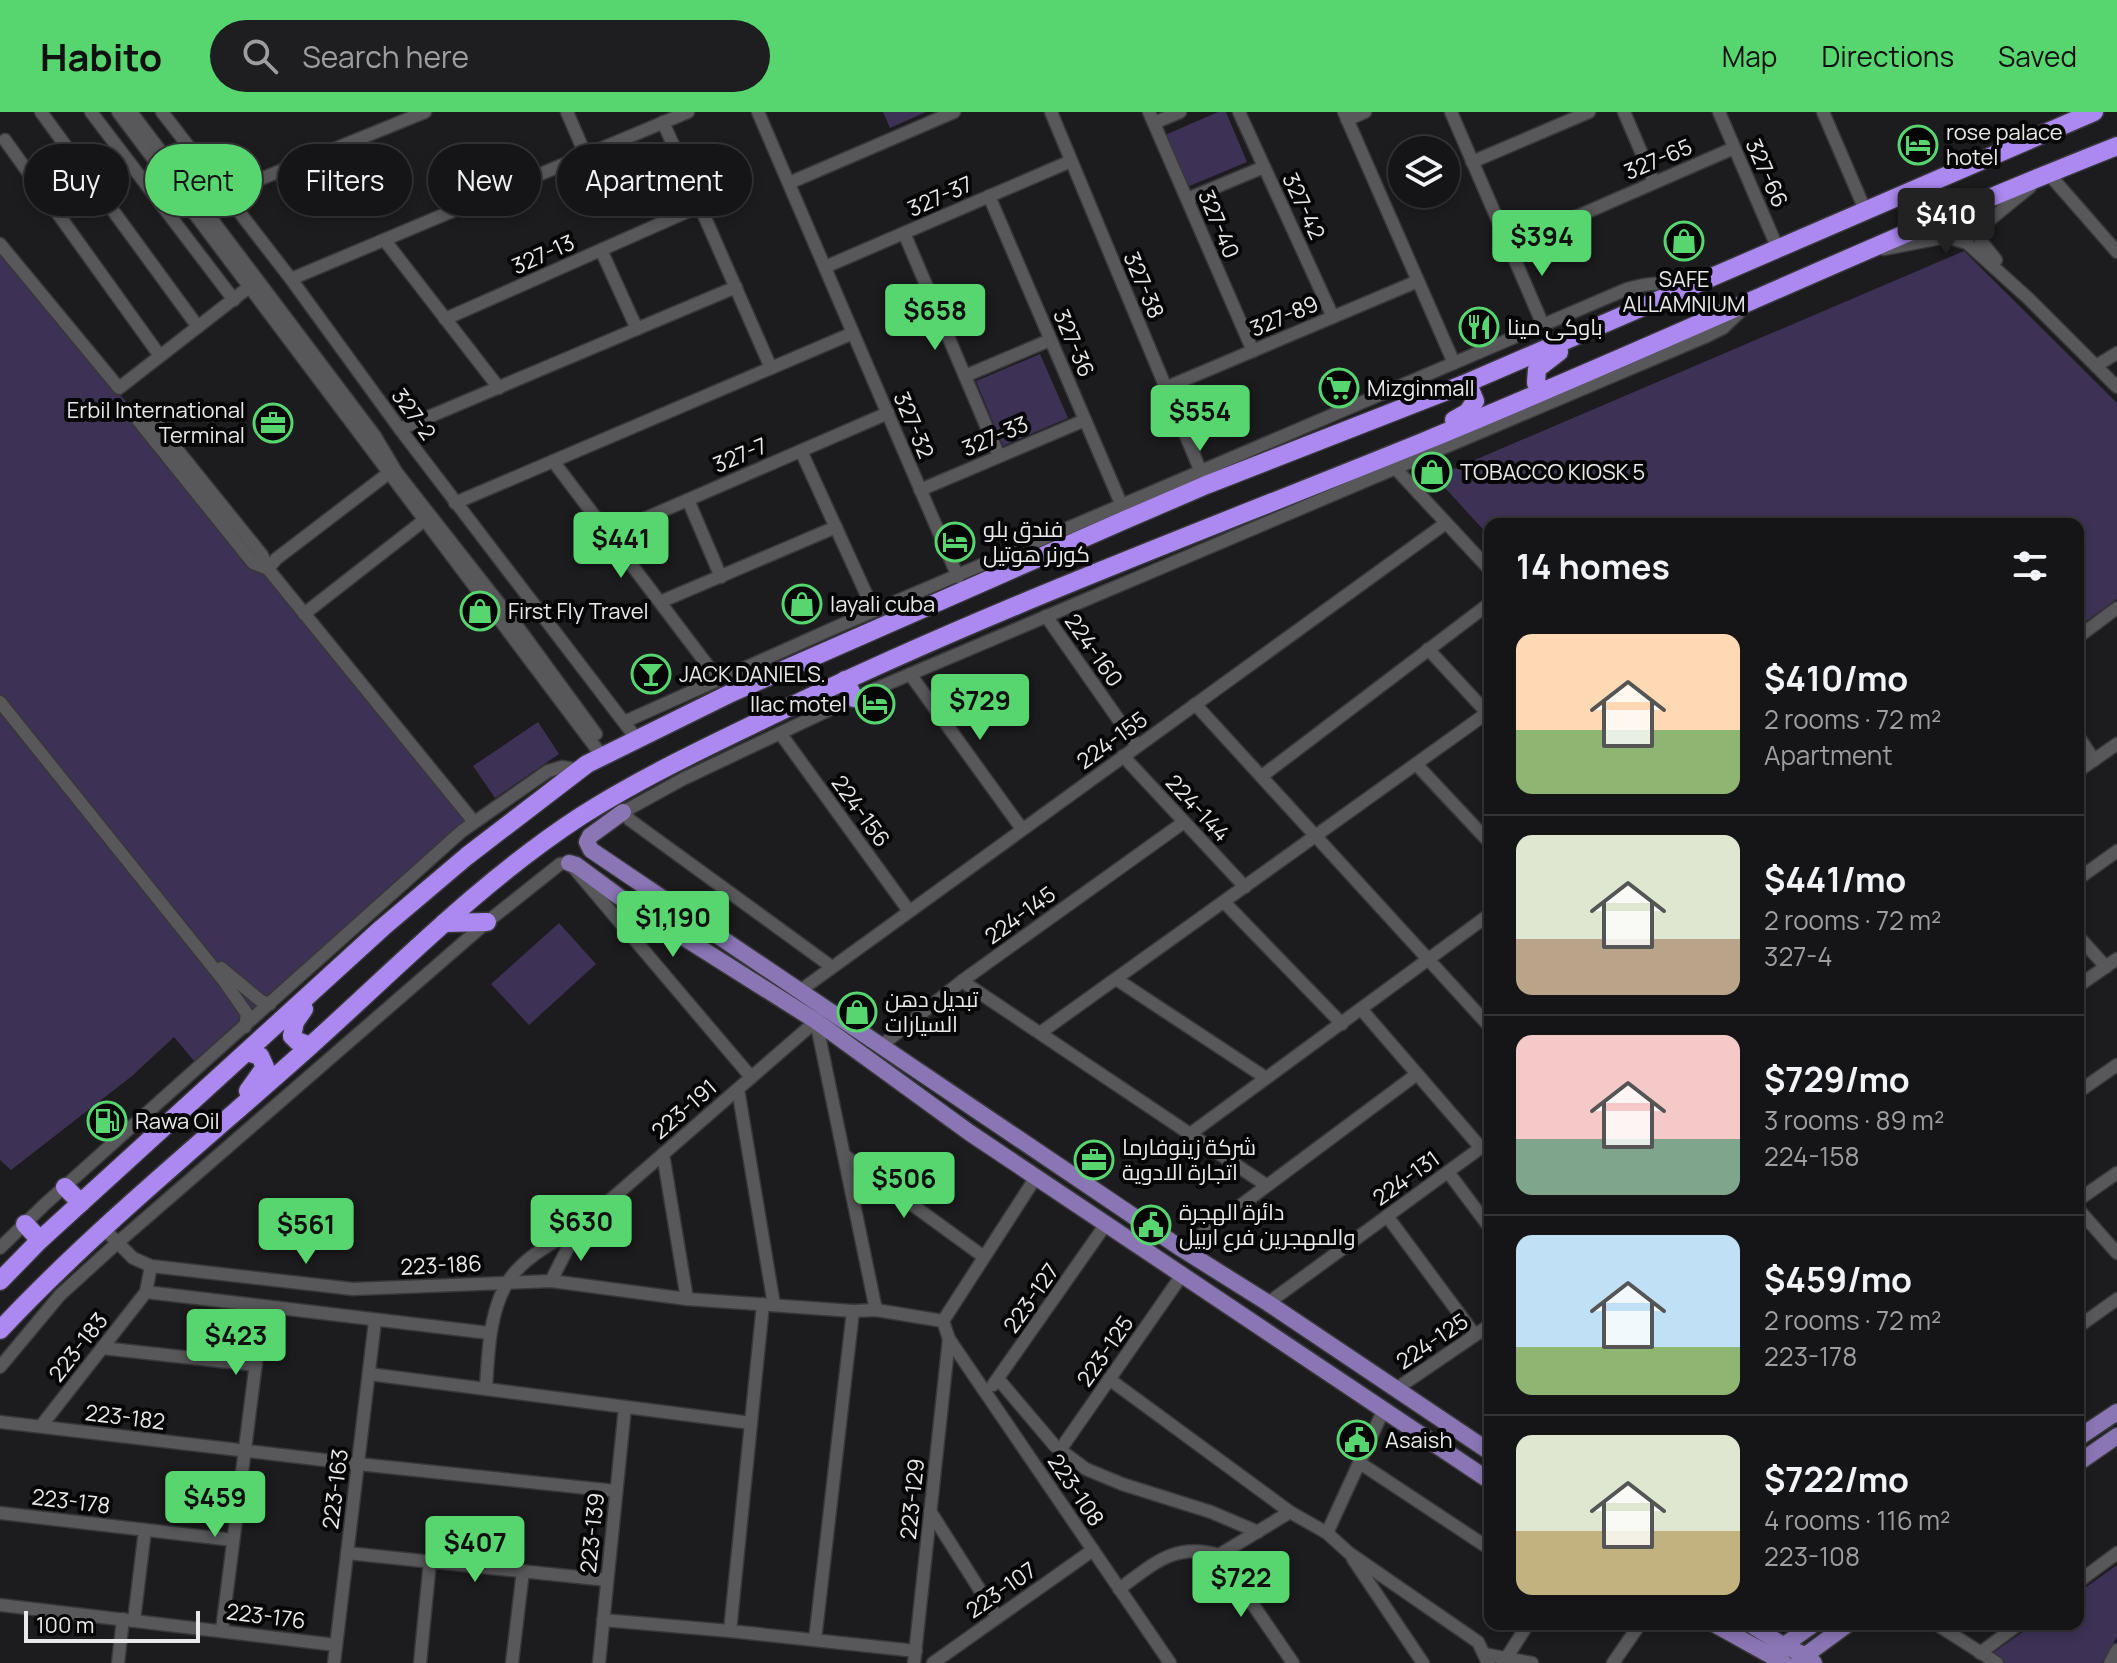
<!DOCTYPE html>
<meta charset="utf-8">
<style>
body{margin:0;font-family:Manrope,Cairo,sans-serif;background:#1e1d1f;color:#f1f3f6;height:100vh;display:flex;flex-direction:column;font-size:30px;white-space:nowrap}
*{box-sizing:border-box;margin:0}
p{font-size:26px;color:#9d9ea1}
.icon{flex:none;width:44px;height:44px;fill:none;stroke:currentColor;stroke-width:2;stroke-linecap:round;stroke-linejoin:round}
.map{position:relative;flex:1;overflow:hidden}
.side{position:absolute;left:1484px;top:406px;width:600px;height:1112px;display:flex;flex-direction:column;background:#151416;border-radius:16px;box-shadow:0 4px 12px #0003,0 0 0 2px #343335}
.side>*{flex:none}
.banner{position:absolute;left:24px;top:32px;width:760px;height:72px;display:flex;gap:16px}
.controls{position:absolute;left:1388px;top:24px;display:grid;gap:16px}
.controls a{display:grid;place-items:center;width:72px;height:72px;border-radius:50%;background:#151416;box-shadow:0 4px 12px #0003,0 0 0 2px #343335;font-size:40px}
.scale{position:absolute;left:24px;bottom:20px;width:176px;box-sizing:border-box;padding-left:8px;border:4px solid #e9e9ea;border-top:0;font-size:22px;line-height:28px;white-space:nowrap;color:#e9e9ea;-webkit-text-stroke:6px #060607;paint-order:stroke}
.price{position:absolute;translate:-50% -68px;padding:0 18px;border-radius:8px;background:#57d670;color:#111;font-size:26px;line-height:52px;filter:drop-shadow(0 2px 4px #0008)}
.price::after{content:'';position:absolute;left:50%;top:48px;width:24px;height:18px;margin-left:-12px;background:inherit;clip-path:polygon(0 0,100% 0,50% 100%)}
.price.selected{background:#222;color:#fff}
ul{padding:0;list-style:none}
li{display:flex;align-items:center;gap:24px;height:200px;padding:0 32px}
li+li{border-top:2px solid #343335}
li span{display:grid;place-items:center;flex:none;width:224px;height:160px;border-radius:16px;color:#555}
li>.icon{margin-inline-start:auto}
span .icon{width:96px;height:96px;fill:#fffc;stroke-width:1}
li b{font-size:34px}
h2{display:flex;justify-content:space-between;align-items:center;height:96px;padding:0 32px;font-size:34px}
.chip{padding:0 28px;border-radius:36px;background:#151416;box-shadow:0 4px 12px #0003,0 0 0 2px #343335;font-size:28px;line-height:72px}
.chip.selected{background:#57d670;color:#111}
header{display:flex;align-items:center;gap:48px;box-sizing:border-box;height:112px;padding:0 40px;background:#57d670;color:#111}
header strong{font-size:38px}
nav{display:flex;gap:44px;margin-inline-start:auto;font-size:28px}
.search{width:560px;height:72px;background:#1e1d1f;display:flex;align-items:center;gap:20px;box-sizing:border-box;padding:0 28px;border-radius:44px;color:#9d9ea1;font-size:30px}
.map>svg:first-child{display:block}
</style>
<header>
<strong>Habito</strong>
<div class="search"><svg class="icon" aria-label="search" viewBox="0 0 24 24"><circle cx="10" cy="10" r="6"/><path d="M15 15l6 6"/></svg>Search here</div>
<nav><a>Map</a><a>Directions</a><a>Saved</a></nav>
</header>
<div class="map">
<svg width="2117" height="1551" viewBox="0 0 2117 1551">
<rect width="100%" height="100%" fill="#1c1b1d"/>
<g fill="#3d3255">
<polygon points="883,0 926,0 890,16"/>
<polygon points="1218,0 1226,0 1247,50 1187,75 1165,23"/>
<polygon points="0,134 465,709 194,949 174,925 132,964 11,1058 0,1048"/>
<polygon points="1964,139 2117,291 2117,487 2078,515 2078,412 1490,412 1490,425 1435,365"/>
<polygon points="1040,242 1068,306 1003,334 976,269"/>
<polygon points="538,610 559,642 495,686 473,654"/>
<polygon points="559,811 596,852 529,913 491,872"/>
<polygon points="2117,1453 2117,1525 2102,1551 2003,1551 1990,1543 2034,1512 2078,1512 2078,1481"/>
</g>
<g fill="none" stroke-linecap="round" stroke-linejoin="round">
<g stroke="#38383a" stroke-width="15">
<g id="minor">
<polyline points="41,0 198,215"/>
<polyline points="91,0 234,188"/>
<polyline points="118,0 602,644"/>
<polyline points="131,0 375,324 397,361 520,518 596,622"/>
<polyline points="162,0 291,167 400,317 636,626"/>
<polyline points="567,0 586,44"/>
<polyline points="758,0 958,465"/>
<polyline points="1051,0 1201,360"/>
<polyline points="1149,0 1253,239"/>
<polyline points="1239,0 1333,205"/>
<polyline points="1344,0 1454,251"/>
<polyline points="1451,0 1543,213"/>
<polyline points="1624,0 1654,70"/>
<polyline points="1719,0 1778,137"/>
<polyline points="1823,0 1866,100"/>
<polyline points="1347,8 1365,0"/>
<polyline points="663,10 771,256"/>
<polyline points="1154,11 1180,0"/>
<polyline points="5,28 160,244"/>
<polyline points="1472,50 1589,0"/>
<polyline points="2045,64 2048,61 2117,140"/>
<polyline points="789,71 954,0"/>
<polyline points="226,81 425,0"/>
<polyline points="989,84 1122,394"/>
<polyline points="1187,87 1264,55"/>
<polyline points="904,121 999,344"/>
<polyline points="386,130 499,276"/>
<polyline points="0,132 119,276 253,172"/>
<polyline points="1509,134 1734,36"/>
<polyline points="1884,137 1946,125 1967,131 2029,187 2117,275"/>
<polyline points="601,138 637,217"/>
<polyline points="1996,148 1981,129 1982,114 2030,75"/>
<polyline points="825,155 1071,49"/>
<polyline points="291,167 688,0"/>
<polyline points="445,207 700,94"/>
<polyline points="2096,254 2117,241"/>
<polyline points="965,264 1050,228"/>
<polyline points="1165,276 1418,169"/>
<polygon points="137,297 146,299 262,443 268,457 253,451 137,307"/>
<polyline points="400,317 736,175"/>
<polyline points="801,339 874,499"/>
<polyline points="553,349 718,567"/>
<polyline points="394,357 276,447 268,457 474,710"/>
<polyline points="1396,357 1490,458"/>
<polyline points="920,378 1085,308"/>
<polyline points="688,388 721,465"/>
<polyline points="455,391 853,221"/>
<polyline points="609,422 888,301"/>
<polyline points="660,490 836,415"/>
<polyline points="304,502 427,406"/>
<polyline points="1046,504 1137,634"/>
<polyline points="2078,525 2117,496"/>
<polyline points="1428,537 1490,604"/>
<polyline points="910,562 1022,717"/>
<polyline points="0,590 224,869 247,902 245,915"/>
<polyline points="1195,592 1490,915"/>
<path d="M624,610l210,-94 793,-339c23,-7 40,-7 63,-2"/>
<polyline points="780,621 909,799"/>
<polyline points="2078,624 2094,648"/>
<polyline points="1123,644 1245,775"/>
<polyline points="1416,652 1490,731"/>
<polyline points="2078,659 2117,632"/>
<polyline points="1262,664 1490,491"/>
<polyline points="2078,767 2117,739"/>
<polyline points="1224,790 1342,912"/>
<polyline points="2078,824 2106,855"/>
<polyline points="832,855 630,708 623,700 683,667 854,586 1707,224 1723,216 1745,195"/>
<polyline points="221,856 261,889 270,892"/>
<polyline points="1116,867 1266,966"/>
<polyline points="962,869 1266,1073"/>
<polyline points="2078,874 2117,847"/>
<polyline points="801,878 1446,411"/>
<polyline points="1361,897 1481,1036"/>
<polyline points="1040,921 1487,601"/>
<polyline points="882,933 962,869 1184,710"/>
<polyline points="738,977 774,1193"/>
<polyline points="2078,980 2117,953"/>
<polyline points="1190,1022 1490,802"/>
<polyline points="663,1042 687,1187"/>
<polyline points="844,1043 984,1145"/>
<polyline points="1448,1060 1490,1116"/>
<polyline points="2078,1088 2117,1061"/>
<polyline points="2078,1097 2117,1141"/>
<polyline points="1387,1104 1475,1223"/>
<polyline points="103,1116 133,1146 151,1154 353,1177 551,1169 687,1187 853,1199 876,1198 943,1209 949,1227 1170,1551"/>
<polyline points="0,1136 44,1093 462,719 548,659 562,655 580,658"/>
<polyline points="1182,1137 1417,962"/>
<polyline points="551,1169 578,1116"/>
<polyline points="146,1180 489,1221"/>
<polyline points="1268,1191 1490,1029"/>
<polyline points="943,1209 1036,1065"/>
<polyline points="2078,1215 2117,1187"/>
<polyline points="102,1236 256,1253"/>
<polyline points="0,1255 60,1183 116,1132 487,810 560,752 569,751 573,755 751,965"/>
<polyline points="369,1262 751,1311"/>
<polyline points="1109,1267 1290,1400 1327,1421 1349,1441 1478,1530 1488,1551"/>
<polyline points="999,1268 1055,1334 1086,1357 1122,1372 1211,1400 1258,1420"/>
<polyline points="993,1273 1106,1112"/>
<path d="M486,1277c2,-34 3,-79 23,-109 16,-24 45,-38 69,-52l238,-207 60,289"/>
<polyline points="1396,1277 1490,1213"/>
<polyline points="0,1310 358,1352 616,1379"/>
<polyline points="41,1314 146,1180 151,1154"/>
<polyline points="1060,1338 1182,1163"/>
<polyline points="1360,1351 1490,1437"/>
<polyline points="930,1399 997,1505"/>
<polyline points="0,1401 233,1428"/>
<polyline points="1327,1421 1384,1297"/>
<polyline points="347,1441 607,1468"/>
<polyline points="1219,1443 1293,1551"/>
<polyline points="1353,1447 1423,1551"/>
<polyline points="2078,1470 2117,1441"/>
<path d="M1119,1477c35,-25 55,-47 100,-34l71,-43"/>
<polyline points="0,1493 336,1533"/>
<polyline points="134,1508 145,1418"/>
<polyline points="603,1508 730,1519 916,1539"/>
<polyline points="1936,1512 1997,1551"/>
<polyline points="222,1518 263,1195"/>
<polyline points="730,1519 763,1192"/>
<polyline points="815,1528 853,1199"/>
<polyline points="1980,1541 2019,1512"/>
<polyline points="1484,1542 1532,1551"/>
<polyline points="1507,1545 1528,1512"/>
<polyline points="118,1551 123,1507"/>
<polyline points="334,1551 375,1209"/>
<polyline points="420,1551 430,1449"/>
<polyline points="512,1551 523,1459"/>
<polyline points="599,1551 625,1295"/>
<polyline points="914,1551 949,1227"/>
<polyline points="933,1551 1093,1438"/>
<polyline points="1613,1551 1640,1512"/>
<polyline points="2110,1551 2117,1538"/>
</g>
</g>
<g stroke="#38383a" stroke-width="19">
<g id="major">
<polyline points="623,700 590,724 587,730 591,738 1182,1137 1268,1191 1490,1340"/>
<polyline points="569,751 576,753 618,784 816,909 970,1021 1490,1369"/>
<polyline points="2078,1326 2117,1300"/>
<polyline points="2078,1351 2117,1324"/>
<polyline points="1714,1512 1784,1551"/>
<polyline points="1750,1512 1784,1534 1805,1543 1814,1551"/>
<polyline points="1776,1539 1814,1512"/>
<polyline points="1799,1548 1848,1512"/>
</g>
</g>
<g stroke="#38383a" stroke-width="21">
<g id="highway">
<polyline points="1542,278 1536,271 1537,257 1559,240"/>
<polyline points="1454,308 1468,300 1475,289 1470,277 1462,273"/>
<polyline points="845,568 854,586"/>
<polyline points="444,811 487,810"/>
<polyline points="304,897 295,910 292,924 297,929 310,934"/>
<polyline points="247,940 260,944 265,955 248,979"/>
<polyline points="65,1075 81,1091"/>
<polyline points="25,1112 40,1128"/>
<polyline points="0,1169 40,1128 382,816 467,744 587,652 731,581 1127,407 1206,373 1462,273 2094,0"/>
<path d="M0,1218c96,-102 205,-190 309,-283 88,-79 172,-166 272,-231 63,-40 130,-71 196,-103 211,-103 432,-184 648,-272 232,-95 459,-203 692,-295"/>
</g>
</g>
<use href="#minor" stroke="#58575a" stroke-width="12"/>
<use href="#major" stroke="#8a75b5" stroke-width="16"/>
<use href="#highway" stroke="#ab89f1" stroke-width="18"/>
</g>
<defs>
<g id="hotel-ring" transform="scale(2)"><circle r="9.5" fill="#060607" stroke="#57d670" stroke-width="1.5"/><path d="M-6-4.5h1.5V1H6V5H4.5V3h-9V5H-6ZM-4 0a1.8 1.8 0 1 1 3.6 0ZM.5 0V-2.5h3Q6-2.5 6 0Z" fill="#57d670"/></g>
<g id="shop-ring" transform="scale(2)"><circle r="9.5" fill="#060607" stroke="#57d670" stroke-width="1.5"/><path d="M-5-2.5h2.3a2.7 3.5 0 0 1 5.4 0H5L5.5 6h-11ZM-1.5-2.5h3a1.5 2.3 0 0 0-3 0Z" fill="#57d670"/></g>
<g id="restaurant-ring" transform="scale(2)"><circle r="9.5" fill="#060607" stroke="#57d670" stroke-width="1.5"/><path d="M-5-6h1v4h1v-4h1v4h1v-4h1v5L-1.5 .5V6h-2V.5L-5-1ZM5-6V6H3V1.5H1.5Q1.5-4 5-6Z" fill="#57d670"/></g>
<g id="supermarket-ring" transform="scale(2)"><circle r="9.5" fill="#060607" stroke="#57d670" stroke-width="1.5"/><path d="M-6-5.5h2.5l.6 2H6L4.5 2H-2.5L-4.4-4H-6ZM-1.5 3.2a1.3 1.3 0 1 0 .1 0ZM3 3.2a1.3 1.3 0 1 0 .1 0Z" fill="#57d670"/></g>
<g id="office-ring" transform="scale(2)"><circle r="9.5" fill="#060607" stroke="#57d670" stroke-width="1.5"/><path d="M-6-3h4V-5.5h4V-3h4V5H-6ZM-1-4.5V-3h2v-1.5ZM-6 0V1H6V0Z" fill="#57d670"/></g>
<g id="bar-ring" transform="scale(2)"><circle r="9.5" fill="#060607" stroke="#57d670" stroke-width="1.5"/><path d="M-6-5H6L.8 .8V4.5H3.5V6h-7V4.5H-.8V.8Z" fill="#57d670"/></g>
<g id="fuel-ring" transform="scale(2)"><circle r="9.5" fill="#060607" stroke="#57d670" stroke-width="1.5"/><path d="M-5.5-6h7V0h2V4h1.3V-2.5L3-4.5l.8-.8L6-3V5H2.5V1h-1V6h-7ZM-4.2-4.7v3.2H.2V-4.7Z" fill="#57d670"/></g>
<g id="civic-ring" transform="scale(2)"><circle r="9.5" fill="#060607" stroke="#57d670" stroke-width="1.5"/><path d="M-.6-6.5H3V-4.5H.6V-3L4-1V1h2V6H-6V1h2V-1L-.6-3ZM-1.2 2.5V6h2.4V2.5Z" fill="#57d670"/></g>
</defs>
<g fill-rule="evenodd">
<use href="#hotel-ring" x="1918" y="33"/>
<use href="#shop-ring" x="1684" y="129"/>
<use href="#restaurant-ring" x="1479" y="215"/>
<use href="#supermarket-ring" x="1339" y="276"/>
<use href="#office-ring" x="273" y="311"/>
<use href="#shop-ring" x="1432" y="360"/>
<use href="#hotel-ring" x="955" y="430"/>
<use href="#shop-ring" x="802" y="492"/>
<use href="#shop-ring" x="480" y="499"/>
<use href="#bar-ring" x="651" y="562"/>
<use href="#hotel-ring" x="875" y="592"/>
<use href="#shop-ring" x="857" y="900"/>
<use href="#fuel-ring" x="107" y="1009"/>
<use href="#office-ring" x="1094" y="1048"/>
<use href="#civic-ring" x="1151" y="1113"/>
<use href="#civic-ring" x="1357" y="1328"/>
</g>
<g text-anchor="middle" stroke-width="8" stroke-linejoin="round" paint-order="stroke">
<g font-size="22" fill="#e9e9ea" stroke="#060607" text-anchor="start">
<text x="1946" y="28">rose palace<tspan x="1946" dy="25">hotel</tspan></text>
<text x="1684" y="175" text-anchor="middle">SAFE<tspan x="1684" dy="25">ALLAMNIUM</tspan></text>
<text x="1507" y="223">باوکی مینا</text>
<text x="1367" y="284">Mizginmall</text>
<text x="245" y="306" text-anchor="end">Erbil International<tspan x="245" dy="25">Terminal</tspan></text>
<text x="1460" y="368">TOBACCO KIOSK 5</text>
<text x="983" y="425">فندق بلو<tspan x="983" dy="25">كورنر هوتيل</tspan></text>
<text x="830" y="500">layali cuba</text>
<text x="508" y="507">First Fly Travel</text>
<text x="679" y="570">JACK DANIELS.</text>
<text x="847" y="600" text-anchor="end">llac motel</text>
<text x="885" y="895">تبديل دهن<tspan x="885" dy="25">السيارات</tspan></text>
<text x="135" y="1017">Rawa Oil</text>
<text x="1122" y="1043">شركة زينوفارما<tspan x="1122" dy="25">اتجارة الادوية</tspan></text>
<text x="1179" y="1108">دائرة الهجرة<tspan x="1179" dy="25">والمهجرين فرع اربيل</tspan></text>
<text x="1385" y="1336">Asaish</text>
</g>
<g font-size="22" fill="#e9e9ea" stroke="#060607">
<text transform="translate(1658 47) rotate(-23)" y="8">327-65</text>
<text transform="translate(1767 61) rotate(66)" y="8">327-66</text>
<text transform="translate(940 84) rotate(-24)" y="8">327-37</text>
<text transform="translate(1304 94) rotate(65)" y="8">327-42</text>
<text transform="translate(1219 112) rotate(67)" y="8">327-40</text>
<text transform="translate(543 142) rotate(-24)" y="8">327-13</text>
<text transform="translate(1144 173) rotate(67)" y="8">327-38</text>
<text transform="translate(1284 204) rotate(-23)" y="8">327-89</text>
<text transform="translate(1074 231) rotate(67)" y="8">327-36</text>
<text transform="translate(414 302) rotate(54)" y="8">327-2</text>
<text transform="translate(914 313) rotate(67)" y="8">327-32</text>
<text transform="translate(995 324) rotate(-23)" y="8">327-33</text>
<text transform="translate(740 343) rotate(-23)" y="8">327-7</text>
<text transform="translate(1094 538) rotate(55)" y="8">224-160</text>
<text transform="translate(1112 628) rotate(-36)" y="8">224-155</text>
<text transform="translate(1198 696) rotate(47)" y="8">224-144</text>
<text transform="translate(861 699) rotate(54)" y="8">224-156</text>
<text transform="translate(1020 803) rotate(-36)" y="8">224-145</text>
<text transform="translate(684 997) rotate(-41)" y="8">223-191</text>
<text transform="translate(1406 1066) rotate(-36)" y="8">224-131</text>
<text transform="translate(441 1153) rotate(-3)" y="8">223-186</text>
<text transform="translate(1031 1186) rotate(-55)" y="8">223-127</text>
<text transform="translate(1432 1229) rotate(-34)" y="8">224-125</text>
<text transform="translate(78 1235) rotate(-52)" y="8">223-183</text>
<text transform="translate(1105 1239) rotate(-55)" y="8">223-125</text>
<text transform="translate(125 1305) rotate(7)" y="8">223-182</text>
<text transform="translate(335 1377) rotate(-83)" y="8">223-163</text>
<text transform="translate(1076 1378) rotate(56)" y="8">223-108</text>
<text transform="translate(912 1387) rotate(-84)" y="8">223-129</text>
<text transform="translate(71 1389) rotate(7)" y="8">223-178</text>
<text transform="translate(592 1421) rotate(-84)" y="8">223-139</text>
<text transform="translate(1001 1478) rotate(-35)" y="8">223-107</text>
<text transform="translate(266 1504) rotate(7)" y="8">223-176</text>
</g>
</g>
</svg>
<div class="controls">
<a><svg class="icon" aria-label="layers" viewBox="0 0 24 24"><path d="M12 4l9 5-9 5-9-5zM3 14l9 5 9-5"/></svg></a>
</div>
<div class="scale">100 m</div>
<b class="price selected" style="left:1946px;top:144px">$410</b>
<b class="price" style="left:1542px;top:166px">$394</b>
<b class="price" style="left:935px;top:240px">$658</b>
<b class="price" style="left:1200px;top:341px">$554</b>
<b class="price" style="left:621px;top:468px">$441</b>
<b class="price" style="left:980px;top:630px">$729</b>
<b class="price" style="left:673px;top:847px">$1,190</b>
<b class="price" style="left:904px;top:1108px">$506</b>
<b class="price" style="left:581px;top:1151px">$630</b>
<b class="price" style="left:306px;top:1154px">$561</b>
<b class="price" style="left:236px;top:1265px">$423</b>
<b class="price" style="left:215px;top:1427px">$459</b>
<b class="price" style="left:475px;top:1472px">$407</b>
<b class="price" style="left:1241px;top:1507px">$722</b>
<div class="banner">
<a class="chip">Buy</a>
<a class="chip selected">Rent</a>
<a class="chip">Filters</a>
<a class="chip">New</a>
<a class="chip">Apartment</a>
</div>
<section class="side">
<h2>14 homes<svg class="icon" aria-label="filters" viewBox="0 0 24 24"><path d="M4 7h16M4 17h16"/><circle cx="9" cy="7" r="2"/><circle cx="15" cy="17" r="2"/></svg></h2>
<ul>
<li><span style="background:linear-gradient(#ffd9b3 60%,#8fb573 0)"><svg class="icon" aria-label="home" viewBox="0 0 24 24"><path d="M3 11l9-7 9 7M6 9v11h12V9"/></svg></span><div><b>$410/mo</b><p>2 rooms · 72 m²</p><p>Apartment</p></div></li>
<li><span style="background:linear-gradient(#dfe7d0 65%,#b9a48a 0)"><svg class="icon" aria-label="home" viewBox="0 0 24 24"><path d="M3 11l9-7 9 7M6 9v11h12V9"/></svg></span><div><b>$441/mo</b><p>2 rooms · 72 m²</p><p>327-4</p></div></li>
<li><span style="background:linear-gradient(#f6c9c9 65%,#7fa58c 0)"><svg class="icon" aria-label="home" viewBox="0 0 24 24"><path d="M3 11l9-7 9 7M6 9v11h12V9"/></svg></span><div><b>$729/mo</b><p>3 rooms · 89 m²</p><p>224-158</p></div></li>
<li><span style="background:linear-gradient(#bfe0f5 70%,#8fb573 0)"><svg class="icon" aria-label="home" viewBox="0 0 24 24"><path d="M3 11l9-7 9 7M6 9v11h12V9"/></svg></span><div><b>$459/mo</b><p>2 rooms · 72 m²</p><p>223-178</p></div></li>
<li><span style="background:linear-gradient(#dfe7d0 60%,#c2b280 0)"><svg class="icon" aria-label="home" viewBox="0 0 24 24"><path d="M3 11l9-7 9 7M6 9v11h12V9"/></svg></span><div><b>$722/mo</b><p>4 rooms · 116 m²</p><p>223-108</p></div></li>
</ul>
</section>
</div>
